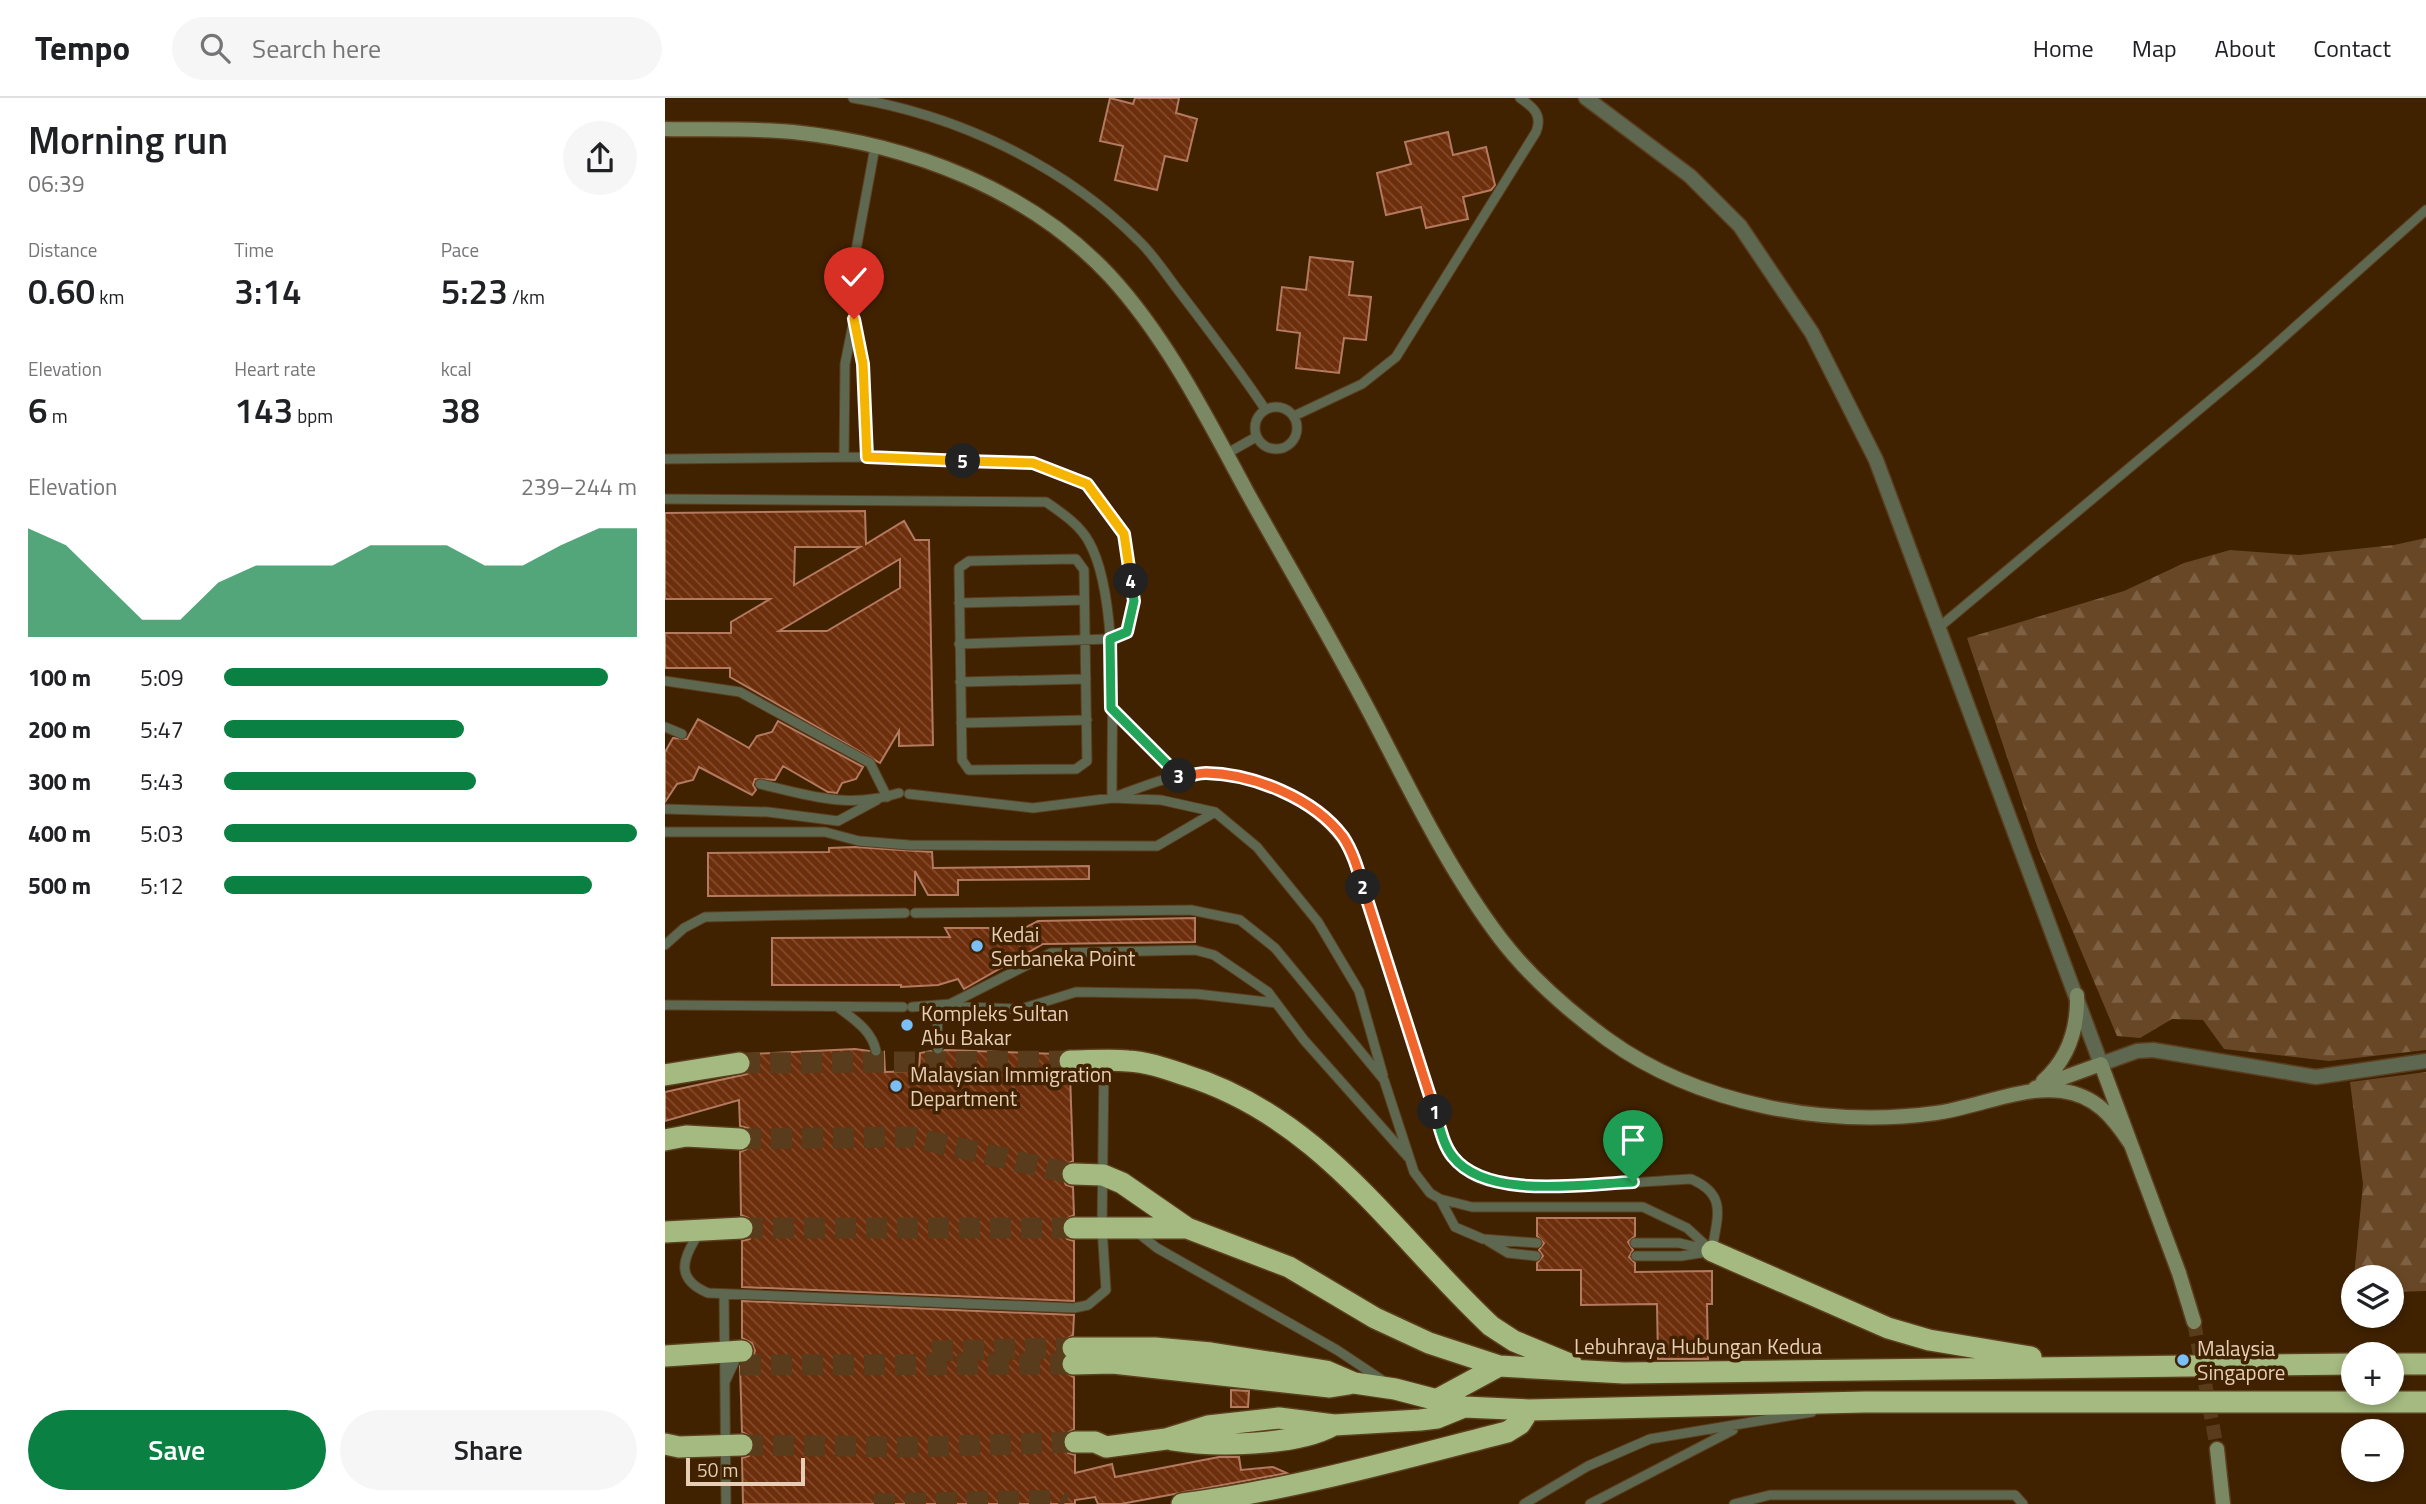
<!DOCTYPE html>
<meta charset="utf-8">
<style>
body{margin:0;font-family:"Titillium Web",sans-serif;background:#f6f6f6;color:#202124;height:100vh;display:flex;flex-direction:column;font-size:26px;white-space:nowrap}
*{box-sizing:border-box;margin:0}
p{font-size:23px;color:#757577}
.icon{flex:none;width:38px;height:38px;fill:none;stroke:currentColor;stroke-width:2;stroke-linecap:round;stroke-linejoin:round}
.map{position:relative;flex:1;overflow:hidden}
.sheet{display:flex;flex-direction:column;background:#fff;width:665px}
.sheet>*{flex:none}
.tools{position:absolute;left:1676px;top:1167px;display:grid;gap:14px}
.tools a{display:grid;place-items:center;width:63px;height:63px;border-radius:50%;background:#fff;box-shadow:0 4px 10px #0003;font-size:35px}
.scale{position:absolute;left:21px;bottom:18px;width:119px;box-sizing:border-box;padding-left:7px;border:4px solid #e6ceb7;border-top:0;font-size:19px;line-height:24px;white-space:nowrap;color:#e6ceb7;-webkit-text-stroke:5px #402200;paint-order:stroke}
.pin{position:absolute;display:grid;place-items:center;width:60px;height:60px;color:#fff;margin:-72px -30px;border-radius:50% 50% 50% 0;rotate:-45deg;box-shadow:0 0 7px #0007}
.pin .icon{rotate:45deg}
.km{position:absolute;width:35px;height:35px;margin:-18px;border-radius:50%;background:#222;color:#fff;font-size:19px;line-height:35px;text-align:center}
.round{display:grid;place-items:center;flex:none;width:74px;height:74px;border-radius:37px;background:#f6f6f6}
.headline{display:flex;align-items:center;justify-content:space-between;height:119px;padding:0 28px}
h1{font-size:38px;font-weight:600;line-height:52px}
.stats{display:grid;grid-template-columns:repeat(3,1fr);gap:10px;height:119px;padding:7px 28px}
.stats div{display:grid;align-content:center}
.stats b{font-size:35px;font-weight:600}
.stats small{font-size:19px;font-weight:400}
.stats p{font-size:19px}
.chart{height:196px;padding:14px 28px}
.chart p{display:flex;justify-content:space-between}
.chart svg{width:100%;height:126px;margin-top:7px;fill:#0b8043;opacity:.7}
.primary-button{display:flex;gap:14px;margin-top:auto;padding:14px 28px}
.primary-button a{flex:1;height:80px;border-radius:42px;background:#0b8043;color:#fff;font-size:28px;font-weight:600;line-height:80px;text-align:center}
.primary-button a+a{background:#f6f6f6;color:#202124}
ul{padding:0 28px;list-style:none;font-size:23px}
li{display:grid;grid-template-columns:112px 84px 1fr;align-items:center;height:52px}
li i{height:18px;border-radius:9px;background:#0b8043}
header{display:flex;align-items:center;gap:42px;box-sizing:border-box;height:98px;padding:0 35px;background:#fff;border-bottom:2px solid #e0e0e0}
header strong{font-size:33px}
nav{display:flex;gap:38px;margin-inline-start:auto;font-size:24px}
.search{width:490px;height:63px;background:#f6f6f6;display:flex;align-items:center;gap:18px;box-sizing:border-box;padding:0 24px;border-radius:38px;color:#757577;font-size:26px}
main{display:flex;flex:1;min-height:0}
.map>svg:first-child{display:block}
.forest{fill:url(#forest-firs)}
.building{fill:url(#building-back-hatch);stroke:#b47a60;stroke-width:2;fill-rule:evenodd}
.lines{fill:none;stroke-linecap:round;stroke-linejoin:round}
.secondary-tunnel{stroke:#593c1b;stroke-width:14;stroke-dasharray:14 7;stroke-linecap:butt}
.highway-tunnel{stroke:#593c1b;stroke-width:21;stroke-dasharray:21 10;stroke-linecap:butt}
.lane-casing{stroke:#5b3e1d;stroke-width:11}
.street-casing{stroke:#5b3e1d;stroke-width:17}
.secondary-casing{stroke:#5b3e1d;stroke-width:17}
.highway-casing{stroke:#5b3e1d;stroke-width:24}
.lane{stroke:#5e6750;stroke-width:9}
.street{stroke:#5e6750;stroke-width:14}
.secondary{stroke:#7a8964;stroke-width:14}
.highway{stroke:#a4ba80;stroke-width:21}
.split-1-casing{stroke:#fff;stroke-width:14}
.split-2-casing{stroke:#fff;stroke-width:14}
.split-3-casing{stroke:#fff;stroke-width:14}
.split-4-casing{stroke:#fff;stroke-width:14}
.split-5-casing{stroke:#fff;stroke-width:14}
.split-6-casing{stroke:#fff;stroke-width:14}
.split-1{stroke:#22a559;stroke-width:9}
.split-2{stroke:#f0652b;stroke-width:9}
.split-3{stroke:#f0652b;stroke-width:9}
.split-4{stroke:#22a559;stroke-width:9}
.split-5{stroke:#f5b400;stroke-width:9}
.split-6{stroke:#f5b400;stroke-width:9}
.poi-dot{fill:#7abff8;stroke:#402200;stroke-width:2.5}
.labels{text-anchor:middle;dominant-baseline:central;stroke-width:7;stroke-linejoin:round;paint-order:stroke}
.poi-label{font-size:21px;fill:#e6ceb7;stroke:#402200;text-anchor:start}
.street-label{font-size:21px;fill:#e6ceb7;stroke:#402200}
</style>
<header>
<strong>Tempo</strong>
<div class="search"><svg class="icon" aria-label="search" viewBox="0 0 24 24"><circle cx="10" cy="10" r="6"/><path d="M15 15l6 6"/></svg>Search here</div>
<nav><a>Home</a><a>Map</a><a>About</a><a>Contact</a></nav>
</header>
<main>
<section class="sheet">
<div class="headline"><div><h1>Morning run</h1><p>06:39</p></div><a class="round"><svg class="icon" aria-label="share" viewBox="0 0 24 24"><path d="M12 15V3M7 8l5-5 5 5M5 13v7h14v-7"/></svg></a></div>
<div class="stats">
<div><p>Distance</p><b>0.60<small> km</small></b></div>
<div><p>Time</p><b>3:14</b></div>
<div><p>Pace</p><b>5:23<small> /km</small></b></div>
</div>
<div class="stats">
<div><p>Elevation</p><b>6<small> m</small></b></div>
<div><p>Heart rate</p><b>143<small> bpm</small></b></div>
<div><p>kcal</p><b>38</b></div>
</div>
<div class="chart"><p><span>Elevation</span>239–244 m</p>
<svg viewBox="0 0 160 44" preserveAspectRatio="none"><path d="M0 44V6L10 12L20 25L30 38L40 38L50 25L60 19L70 19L80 19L90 12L100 12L110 12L120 19L130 19L140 12L150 6L160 6V44z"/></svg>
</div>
<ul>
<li><b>100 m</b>5:09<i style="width:93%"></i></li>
<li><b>200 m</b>5:47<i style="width:58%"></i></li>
<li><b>300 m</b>5:43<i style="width:61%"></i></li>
<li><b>400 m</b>5:03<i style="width:100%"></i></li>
<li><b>500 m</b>5:12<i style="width:89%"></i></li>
</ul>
<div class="primary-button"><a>Save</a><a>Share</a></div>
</section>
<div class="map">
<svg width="1761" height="1406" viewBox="0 0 1761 1406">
<defs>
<pattern id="forest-firs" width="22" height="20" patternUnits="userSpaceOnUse" patternTransform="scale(1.75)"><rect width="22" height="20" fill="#684726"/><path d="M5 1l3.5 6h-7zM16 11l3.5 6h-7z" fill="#7e6043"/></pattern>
<pattern id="building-back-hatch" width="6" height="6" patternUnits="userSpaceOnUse" patternTransform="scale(1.75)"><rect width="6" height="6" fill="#6d2e0c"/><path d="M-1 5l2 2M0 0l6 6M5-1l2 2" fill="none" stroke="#824b2d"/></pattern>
</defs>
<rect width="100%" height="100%" fill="#402200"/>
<path class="forest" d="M1761,440V952L1664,963L1559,951L1538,922L1507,921L1475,940L1452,938L1373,751L1302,540L1459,493L1519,465L1565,452L1634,457L1729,447Z
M1761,974V1193L1727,1194V1180L1689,1179L1698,1086L1685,984Z"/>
<path class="building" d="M445,0L468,6L470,0H514L511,15L532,21L522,63L500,58L492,92L450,82L458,48L435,43Z
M783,34L788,57L821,49L830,87L826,92L798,99L803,121L761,130L756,109L721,117L712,75L746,66L740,44Z
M645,159L688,164L684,197L706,199L701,242L679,240L674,275L631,270L635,235L612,232L617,189L641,192Z
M200,413L201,446L239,423L250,442H264L268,647L234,648V633L215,665L65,579V570H0V535H66V524L105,501H0V415ZM130,449H195L129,487ZM235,461V490L162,533H114Z
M33,621L84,650L92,638L107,634L113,623L198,669L191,681L177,685L172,695L163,694L118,668L110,682L90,681L88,687L91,692L87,697L34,669L28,682L12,686L0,704V654L8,640L22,641Z
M190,749L267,754L268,770L424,768V781L293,782V797H263L250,773V797L43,798V755L164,754V750Z
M530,820V844L378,846L299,891L293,881L273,887L236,889V887H107V840L285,839L280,830H324L332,844L373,823Z
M190,951L204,953L210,960L219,954L220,974L254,973L255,955L266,953L272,958L280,952L394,956L393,969L405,976L408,1063L397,1069L395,1076L401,1087L408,1089L409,1117L398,1123L396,1131L402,1141L409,1143V1203L77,1189V1143L85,1141L90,1130L88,1122L76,1117L75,1054L86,1049L88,1041L83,1030L75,1028L74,1002L0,1023V994L82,976L86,969L84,956Z
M872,1120H970V1138L963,1144L968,1152L964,1159L970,1165V1174L1047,1173V1206H1042L1043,1261H993L992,1206L916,1207V1172H872V1165L878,1158L874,1152L879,1145L872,1138Z
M77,1203L409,1217L408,1237L396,1244L398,1258L395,1266L397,1273L409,1279V1331L399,1337L397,1345L403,1355L410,1357V1375L447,1366L450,1379L554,1359H574L576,1372L608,1369L622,1375L456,1406H433L430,1399L410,1402V1406H78L77,1360L84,1358L90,1347L88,1340L77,1334L75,1268L85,1263L90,1253L87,1245L77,1240Z
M566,1292L584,1293L583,1309H566Z"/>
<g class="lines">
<path class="secondary-tunnel" d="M1529,1224L1552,1351"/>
<path class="highway-tunnel" d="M74,965L405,963
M75,1041L247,1039L408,1076
M77,1130H409
M267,1253L408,1250
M75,1267L408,1266
M77,1347L251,1349L410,1344
M209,1406L393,1402L399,1406"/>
<g class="lane-casing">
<path id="lane" d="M188,0C292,17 398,67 473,142C488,156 500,175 513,192C543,231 573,270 600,311
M190,226L198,266L202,359
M590 330a21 21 0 1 1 42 0a21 21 0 1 1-42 0Z
M629,318L697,286L731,259L871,34C878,17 868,9 855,0
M561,356L591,339
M179,359L180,266L189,221L191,152L210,49
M0,361L202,359L368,365L422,386L459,436L469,503L462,534L445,541L294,546
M0,401L381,404C397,415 415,427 424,444C455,499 446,634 447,700C477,689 508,675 540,675C601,675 662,709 690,762L778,1039C785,1054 795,1071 811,1079C847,1097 981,1083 1026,1081C1063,1097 1052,1118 1047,1153
M411,461L419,472L422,663L411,671L304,672L297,662L294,470L304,463Z
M294,505L419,502
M1272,531L1592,263L1761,112
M0,583L75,594L205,665L222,699
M295,584L421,581
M446,610L516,679
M296,625L422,622
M0,629L17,636
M95,686C145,698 183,711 234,695
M244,696L368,710L447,700L496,702L550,714L592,749L653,824L694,893L718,977
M0,711L103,714L173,723L212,702
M0,734H160L194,743L244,747L492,748L550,714
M250,815L526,812L575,822L610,850L719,982L749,1074L765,1095L775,1101L790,1129L818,1141L872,1145
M0,847L19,830L40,819L240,815
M0,907L238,909
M247,909L285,906L386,855L530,852L549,857L603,894L639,942L743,1059
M174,910C190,922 207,933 211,953
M273,951L272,908L356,911L411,894L532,896L611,905
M775,1101L807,1109H978L1022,1130L1047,1153
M472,1134L492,1150L672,1252L717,1282
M34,1135C17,1161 10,1181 43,1195L409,1210L423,1207L441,1192L437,1129L439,963
M823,1143L843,1155L871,1158
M970,1145H1014L1044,1152
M971,1158H1016L1042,1154
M59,1197L61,1406
M60,1284L73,1256
M859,1406L923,1368L985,1341L1147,1314
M925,1406L1068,1332
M1069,1406L1105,1397H1350L1358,1406"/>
</g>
<g class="street-casing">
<path id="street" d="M921,0L1025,78L1075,128L1147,235L1211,362L1436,966L1472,953L1488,952L1651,979L1761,963"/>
</g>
<g class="secondary-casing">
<path id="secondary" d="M0,31C42,32 86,30 128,34C244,46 364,91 445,178C502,240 542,320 582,394C627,475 674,554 716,636C751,704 788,778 835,840C864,878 904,913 942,941C1033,1007 1162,1030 1271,1015C1313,1009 1355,988 1397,993C1430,997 1448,1019 1465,1045
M1378,983C1404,960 1413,931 1412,897
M1370,990L1436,966L1514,1175L1529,1224
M1552,1351L1558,1406"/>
</g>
<g class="highway-casing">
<path id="highway" d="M405,963C424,963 444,961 463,963C483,964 502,971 520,977C656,1019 727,1135 826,1228L849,1243L907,1267
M0,977L74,965
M0,1042L21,1038L75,1041
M408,1076L438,1077L457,1085L522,1130
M409,1130H522L624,1169L710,1220L764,1245L834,1268L959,1275L1689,1266
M0,1134L77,1130
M1047,1153L1223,1230L1264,1242L1366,1259
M408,1250H490L546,1255L661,1273L689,1285L730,1291L799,1309L864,1312L1200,1304H1761
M0,1258L77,1253
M408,1266L448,1265L665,1289L684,1286
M1727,1266H1761
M773,1301L834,1268
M507,1342C548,1349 630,1348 667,1328
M410,1344H430L441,1349L501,1341L543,1328L614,1320L669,1327L755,1322L772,1320L799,1309
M0,1346L14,1349L77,1347
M517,1406C627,1392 735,1361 842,1334L855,1326L864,1312"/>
</g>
<use href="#lane" class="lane"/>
<use href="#street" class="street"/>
<use href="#secondary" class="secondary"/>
<use href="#highway" class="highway"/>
</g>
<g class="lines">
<g class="split-1-casing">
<path id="split-1" d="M770,1014C775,1029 778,1047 788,1059C822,1102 918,1086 968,1084"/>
</g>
<g class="split-2-casing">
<path id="split-2" d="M698,789L770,1014"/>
</g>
<g class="split-3-casing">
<path id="split-3" d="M514,678C523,679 532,675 541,675C588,676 649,700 678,739C688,754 693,772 698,789"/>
</g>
<g class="split-4-casing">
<path id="split-4" d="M466,483L469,503L462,534L445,541L446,610L514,678"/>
</g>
<g class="split-5-casing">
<path id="split-5" d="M298,363L368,365L422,386L459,436L466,483"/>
</g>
<g class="split-6-casing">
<path id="split-6" d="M189,221L198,266L202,359L298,363"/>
</g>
<use href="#split-1" class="split-1"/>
<use href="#split-2" class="split-2"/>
<use href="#split-3" class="split-3"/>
<use href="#split-4" class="split-4"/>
<use href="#split-5" class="split-5"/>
<use href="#split-6" class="split-6"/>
</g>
<g class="poi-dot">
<circle cx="312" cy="848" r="7"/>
<circle cx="242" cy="927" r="7"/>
<circle cx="231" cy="988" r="7"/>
<circle cx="1518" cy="1262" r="7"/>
</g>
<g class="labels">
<g class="poi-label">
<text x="326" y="836">Kedai<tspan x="326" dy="24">Serbaneka Point</tspan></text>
<text x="256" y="915">Kompleks Sultan<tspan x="256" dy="24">Abu Bakar</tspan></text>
<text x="245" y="976">Malaysian Immigration<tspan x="245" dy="24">Department</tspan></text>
<text x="1532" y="1250">Malaysia<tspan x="1532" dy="24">Singapore</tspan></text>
</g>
<g class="street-label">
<text x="1033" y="1248">Lebuhraya Hubungan Kedua</text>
</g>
</g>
</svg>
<div class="tools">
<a><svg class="icon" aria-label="layers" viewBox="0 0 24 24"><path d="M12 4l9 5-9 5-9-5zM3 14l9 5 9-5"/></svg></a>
<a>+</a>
<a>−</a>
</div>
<div class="scale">50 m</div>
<div class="pin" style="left:968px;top:1084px;background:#1e9e55"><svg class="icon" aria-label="arrive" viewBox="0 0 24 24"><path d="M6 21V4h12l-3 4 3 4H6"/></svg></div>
<div class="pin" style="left:189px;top:221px;background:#d93025"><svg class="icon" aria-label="check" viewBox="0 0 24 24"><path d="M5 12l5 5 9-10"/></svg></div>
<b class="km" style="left:770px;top:1014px">1</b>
<b class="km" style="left:698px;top:789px">2</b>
<b class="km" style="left:514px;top:678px">3</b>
<b class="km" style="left:466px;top:483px">4</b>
<b class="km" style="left:298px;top:363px">5</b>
</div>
</main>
